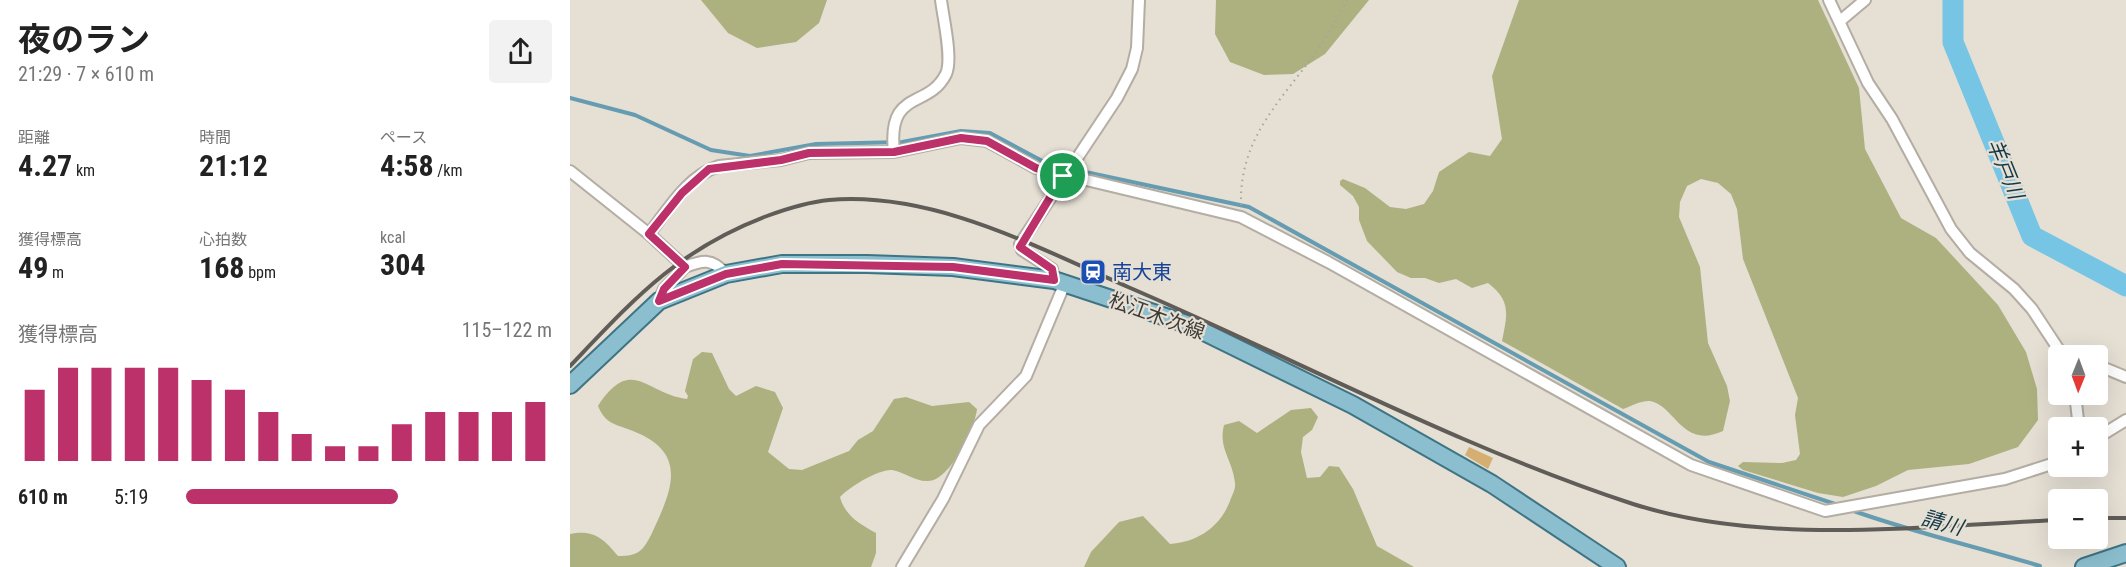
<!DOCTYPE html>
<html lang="ja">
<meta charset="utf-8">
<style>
body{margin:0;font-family:"Roboto Condensed","Noto Sans JP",sans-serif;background:#f2f2f2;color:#222;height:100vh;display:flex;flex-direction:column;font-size:22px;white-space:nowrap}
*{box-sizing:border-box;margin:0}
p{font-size:20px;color:#767676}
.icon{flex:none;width:33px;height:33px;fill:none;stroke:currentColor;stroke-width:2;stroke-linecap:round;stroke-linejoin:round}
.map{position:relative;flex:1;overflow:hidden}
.side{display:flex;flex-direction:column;background:#fff;width:570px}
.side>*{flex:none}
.needle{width:39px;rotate:181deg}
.controls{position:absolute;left:1478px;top:345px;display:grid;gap:12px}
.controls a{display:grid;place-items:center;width:60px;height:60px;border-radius:6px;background:#fff;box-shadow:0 6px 24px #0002;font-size:30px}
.pin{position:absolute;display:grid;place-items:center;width:51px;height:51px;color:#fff;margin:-26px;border:3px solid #fff;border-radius:50%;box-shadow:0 2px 6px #0007}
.round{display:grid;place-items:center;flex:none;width:63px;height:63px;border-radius:6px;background:#f2f2f2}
.head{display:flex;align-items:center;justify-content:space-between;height:102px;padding:0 18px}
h1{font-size:33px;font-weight:700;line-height:45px}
.metrics{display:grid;grid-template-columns:repeat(3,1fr);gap:9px;height:102px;padding:6px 18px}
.metrics div{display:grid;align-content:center}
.metrics b{font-size:30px;font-weight:700}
.metrics small{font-size:16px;font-weight:400}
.metrics p{font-size:16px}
.chart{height:168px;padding:12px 18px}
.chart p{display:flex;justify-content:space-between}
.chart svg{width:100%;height:108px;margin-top:6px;stroke:#bc3169;stroke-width:6}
ul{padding:0 18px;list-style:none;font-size:20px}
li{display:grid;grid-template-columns:96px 72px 1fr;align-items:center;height:45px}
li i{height:15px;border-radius:8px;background:#bc3169}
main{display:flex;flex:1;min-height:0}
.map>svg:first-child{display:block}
.green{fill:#adb17f}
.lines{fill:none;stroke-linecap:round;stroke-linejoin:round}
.stream{stroke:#659cb1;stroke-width:4}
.river{stroke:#76c5e5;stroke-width:21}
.building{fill:#d5ae72}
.street-casing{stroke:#b3ada3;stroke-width:14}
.primary-casing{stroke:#3e7484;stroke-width:20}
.path{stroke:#a9a49b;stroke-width:2;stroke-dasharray:1.5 4.5;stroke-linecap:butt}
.street{stroke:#fff;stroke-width:10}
.primary{stroke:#8bbece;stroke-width:16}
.rail{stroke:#605c57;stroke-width:4}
.route-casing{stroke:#fff;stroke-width:12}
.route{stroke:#bc3169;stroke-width:8}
.labels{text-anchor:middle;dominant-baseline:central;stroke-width:4.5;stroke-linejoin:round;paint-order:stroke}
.transit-label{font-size:20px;fill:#164399;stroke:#e5dfd4;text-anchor:start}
.street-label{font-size:20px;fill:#3e3b37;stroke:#e5dfd4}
.water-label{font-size:21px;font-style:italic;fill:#153a47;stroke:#e5dfd4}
</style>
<main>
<section class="side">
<div class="head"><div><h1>夜のラン</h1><p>21:29 · 7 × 610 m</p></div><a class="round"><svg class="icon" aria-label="share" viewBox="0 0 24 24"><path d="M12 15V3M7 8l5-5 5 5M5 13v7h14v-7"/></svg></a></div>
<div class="metrics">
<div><p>距離</p><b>4.27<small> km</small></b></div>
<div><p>時間</p><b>21:12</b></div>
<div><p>ペース</p><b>4:58<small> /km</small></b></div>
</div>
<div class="metrics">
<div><p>獲得標高</p><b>49<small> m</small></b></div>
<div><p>心拍数</p><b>168<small> bpm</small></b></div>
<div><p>kcal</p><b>304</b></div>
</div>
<div class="chart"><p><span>獲得標高</span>115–122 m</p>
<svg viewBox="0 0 160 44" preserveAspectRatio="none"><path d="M5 44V15M15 44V6M25 44V6M35 44V6M45 44V6M55 44V11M65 44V15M75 44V24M85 44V33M95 44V38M105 44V38M115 44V29M125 44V24M135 44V24M145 44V24M155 44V20"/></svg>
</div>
<ul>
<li><b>610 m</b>5:19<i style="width:58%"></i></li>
</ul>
</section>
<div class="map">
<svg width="1556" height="567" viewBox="0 0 1556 567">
<rect width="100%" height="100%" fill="#e5dfd4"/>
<path class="green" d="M131,0H257L249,23L226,42L187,48L158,33Z
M646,0H799L755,54L723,74L694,75L660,62L645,34Z
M949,0H1248L1289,88L1295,149L1331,218L1366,238L1428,305L1456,352L1467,389L1468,420L1448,447L1399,464L1338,470L1306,486L1273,497L1248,493L1173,470L1168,466L1173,462L1212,463L1226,460L1230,454L1225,415L1228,398L1173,259L1167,209L1161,194L1148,183L1131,179L1117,186L1110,202L1109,217L1130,267L1138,343L1157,386L1160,401L1153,431C1112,450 1105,405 1080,401C1072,400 1061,406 1053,409L932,341C937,316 942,301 918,283L902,288L886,279L869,283L855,278H841L827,272L797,241L789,220V207L783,196L770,185V181L773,179L795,188L820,207L836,209L854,204L863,191L869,172L899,152L920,156L932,139L922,76Z
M132,352L142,353L159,389L166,396L186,386L205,392L213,408L198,452L219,469L232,470L279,451L288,440L303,431L324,399L336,397L362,406L399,402L407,409C405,428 380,481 358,481C346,482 334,472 322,470C309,469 279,487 270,497C275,516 290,524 306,533V553L301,567H0V534C24,529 34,539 48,556C69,556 73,551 82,533C102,490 119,453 63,431C46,424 36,425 28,406C62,354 77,395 117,399L118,396L115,391L123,359Z
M741,408L748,417L742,430L733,437L731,452L737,478L750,477L759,466L769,467L783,489L807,546L844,567H514L521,552L549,522L573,516L600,544C628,542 650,527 660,501C662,495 666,489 665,483C663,460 648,449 654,425L669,421L687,433L721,410Z"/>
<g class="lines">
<path class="stream" d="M0,98L65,115L141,150L180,156L246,144L332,142L391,131L420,133L478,164L679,207L1139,462L1268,505
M1281,510C1342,532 1407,547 1470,566"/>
<path class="river" d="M1383,0V42L1462,236L1556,286"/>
</g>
<path class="building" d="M899,447L923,458L918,469L895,455Z"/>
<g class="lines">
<g class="street-casing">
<path id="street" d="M1259,0L1298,83L1322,119L1381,229L1400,253L1444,289L1462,309L1493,356
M1270,21L1295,0
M324,152C317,88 358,110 376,74C383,59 373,17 371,0
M0,171L79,234L115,267L94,289L89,301
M79,234C98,210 117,176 149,166L211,160L239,153L324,152L391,138L417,141L466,168L671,217L758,262L1121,465L1255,511L1435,479L1488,462
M115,267C133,260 142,258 156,274
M484,280L482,269L452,250L450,244L547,98L562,69L567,48L569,0
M1527,365L1556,377
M1505,394L1509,428
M1527,438L1556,420
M332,567L373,499L409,425L456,376L495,283"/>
</g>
<g class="primary-casing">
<path id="primary" d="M0,385L89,301L156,274L212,264H297L383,267L484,280L620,325L783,405L922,484L1047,567
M1514,567L1556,553"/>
</g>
<path class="path" d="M671,205C669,137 712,100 749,48C760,33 768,16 777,0"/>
<use href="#street" class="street"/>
<use href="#primary" class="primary"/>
<path class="rail" d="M0,366C64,299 107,250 197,216C216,209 238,202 259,200C363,191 466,247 558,287C726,359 889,447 1063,504C1194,546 1352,526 1488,520
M1527,518H1556"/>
</g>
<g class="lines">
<g class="route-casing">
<path id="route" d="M391,138L417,141L466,168L493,176L450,247L482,269L484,280L383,267L212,264L156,274L89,301L94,289L115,267L79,234L112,193L139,169L211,160L239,153L324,152Z"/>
</g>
<use href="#route" class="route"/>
</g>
<defs>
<g id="station-square" transform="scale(1.35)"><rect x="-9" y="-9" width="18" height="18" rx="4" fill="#1a4fb4" stroke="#e5dfd4"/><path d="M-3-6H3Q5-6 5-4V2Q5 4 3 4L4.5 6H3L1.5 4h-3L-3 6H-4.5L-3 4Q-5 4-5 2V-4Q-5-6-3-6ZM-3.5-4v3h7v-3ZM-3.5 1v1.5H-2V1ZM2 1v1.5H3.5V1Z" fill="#fff"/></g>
</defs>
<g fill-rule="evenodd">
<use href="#station-square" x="523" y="272"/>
</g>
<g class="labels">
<g class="transit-label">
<text x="542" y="272">南大東</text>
</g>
<g class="street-label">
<text transform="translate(587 316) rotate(20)">松江木次線</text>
</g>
<g class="water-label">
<text transform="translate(1435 169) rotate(68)">羊戸川</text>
<text transform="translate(1372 523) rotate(15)">請川</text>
</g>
</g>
</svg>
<div class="controls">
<a><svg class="needle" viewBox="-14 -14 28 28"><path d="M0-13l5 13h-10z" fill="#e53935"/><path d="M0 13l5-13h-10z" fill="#767676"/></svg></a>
<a>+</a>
<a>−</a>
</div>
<div class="pin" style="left:493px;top:176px;background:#1e9e55"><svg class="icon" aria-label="arrive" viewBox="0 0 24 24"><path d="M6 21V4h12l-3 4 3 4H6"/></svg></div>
</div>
</main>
